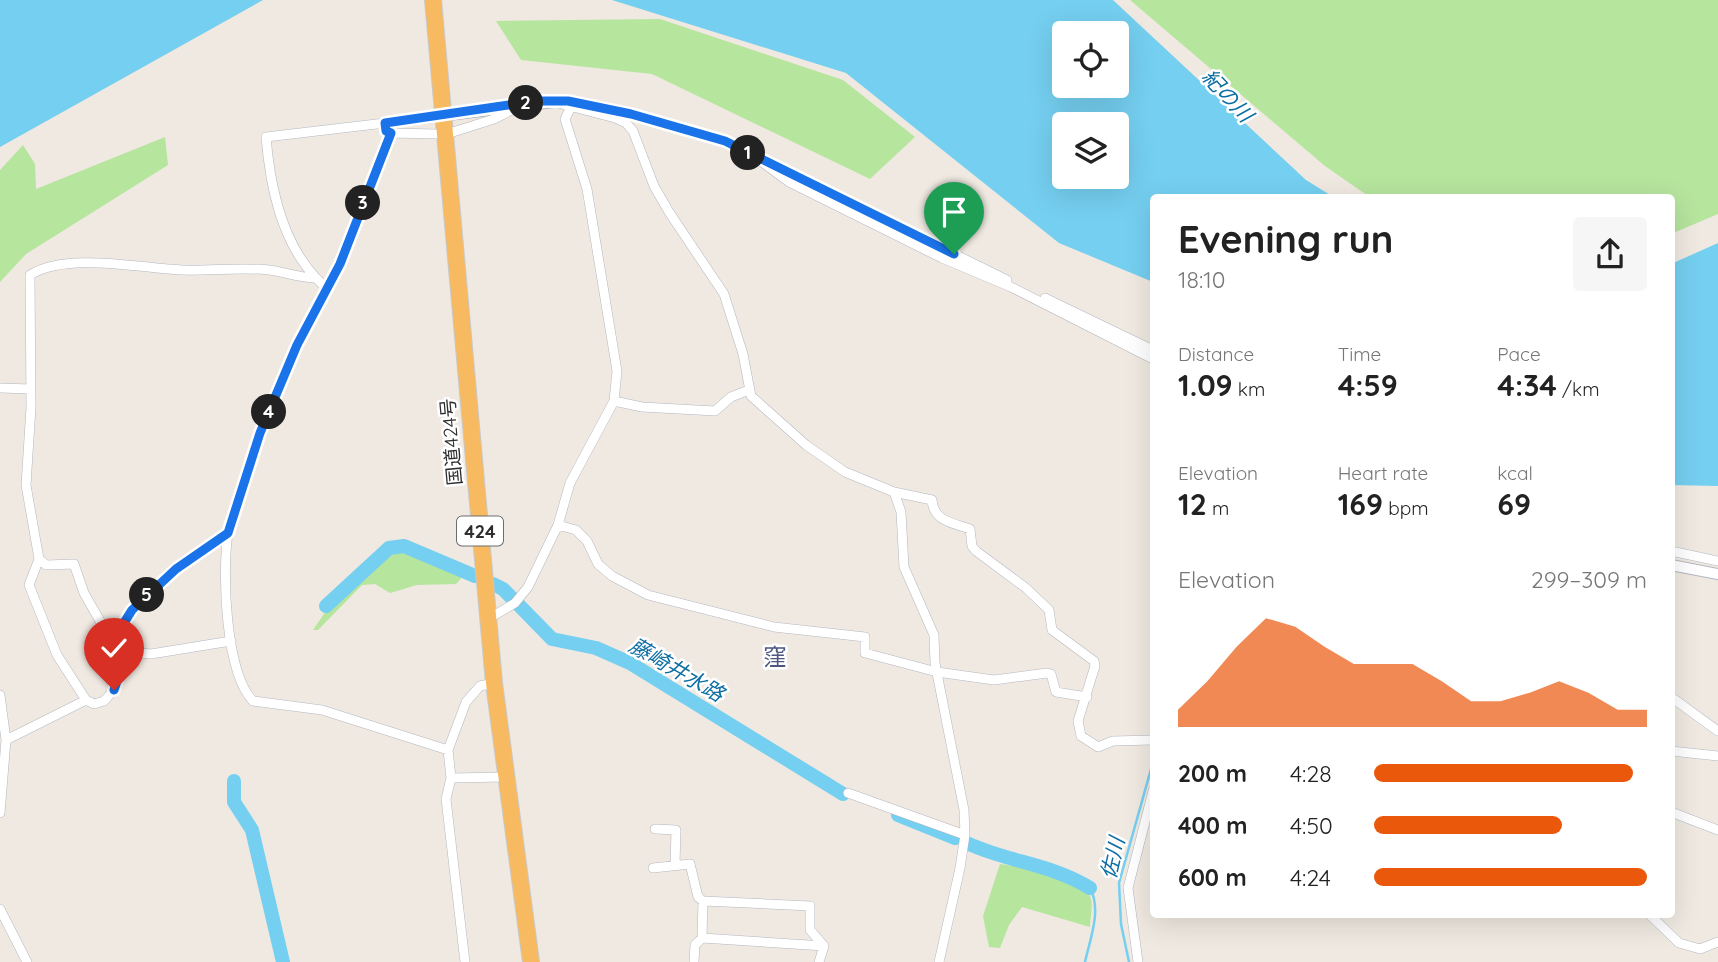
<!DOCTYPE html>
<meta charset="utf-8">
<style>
body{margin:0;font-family:Quicksand,"Noto Sans JP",sans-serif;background:#f6f6f6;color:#222;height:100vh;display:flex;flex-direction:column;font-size:26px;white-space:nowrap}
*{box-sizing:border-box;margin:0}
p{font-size:23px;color:#767676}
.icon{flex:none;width:38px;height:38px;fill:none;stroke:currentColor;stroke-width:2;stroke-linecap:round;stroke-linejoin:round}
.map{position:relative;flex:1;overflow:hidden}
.drawer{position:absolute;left:1150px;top:194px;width:525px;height:724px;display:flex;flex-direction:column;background:#fff;border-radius:7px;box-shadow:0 7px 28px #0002}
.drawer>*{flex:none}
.fabs{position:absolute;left:1052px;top:21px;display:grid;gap:14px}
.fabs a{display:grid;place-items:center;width:77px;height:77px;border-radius:7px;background:#fff;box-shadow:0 7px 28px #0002;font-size:35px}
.pin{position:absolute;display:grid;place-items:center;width:60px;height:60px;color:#fff;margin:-72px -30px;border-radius:50% 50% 50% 0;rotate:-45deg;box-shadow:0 0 7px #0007}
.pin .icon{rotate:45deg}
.km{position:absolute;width:35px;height:35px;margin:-18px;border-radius:50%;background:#222;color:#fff;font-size:19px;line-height:35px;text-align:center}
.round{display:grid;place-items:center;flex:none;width:74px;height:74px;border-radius:7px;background:#f6f6f6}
.summary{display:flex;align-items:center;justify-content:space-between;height:119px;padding:0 28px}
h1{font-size:38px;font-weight:700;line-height:52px}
.figures{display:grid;grid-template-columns:repeat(3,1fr);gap:10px;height:119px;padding:7px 28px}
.figures div{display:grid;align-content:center}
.figures b{font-size:30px;font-weight:700}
.figures small{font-size:19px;font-weight:400}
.figures p{font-size:19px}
.chart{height:196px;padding:14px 28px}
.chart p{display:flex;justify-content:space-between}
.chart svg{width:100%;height:126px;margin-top:7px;fill:#ea580c;opacity:.7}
ul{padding:0 28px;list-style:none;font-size:23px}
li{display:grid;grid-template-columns:112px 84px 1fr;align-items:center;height:52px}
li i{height:18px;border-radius:9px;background:#ea580c}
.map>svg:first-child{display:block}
.green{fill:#b6e59e}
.water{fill:#75cff0;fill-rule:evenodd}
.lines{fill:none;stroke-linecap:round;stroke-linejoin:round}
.stream{stroke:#75cff0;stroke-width:2.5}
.river{stroke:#75cff0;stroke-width:14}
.minor-casing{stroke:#b4b7c1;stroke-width:10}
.tertiary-casing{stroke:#b4b7c1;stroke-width:12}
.trunk-casing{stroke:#c9c9c9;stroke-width:18}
.minor{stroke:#fff;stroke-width:9}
.tertiary{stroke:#fff;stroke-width:10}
.trunk{stroke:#f8ba60;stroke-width:16}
.route-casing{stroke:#fff;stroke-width:14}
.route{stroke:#1a73e8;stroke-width:9}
.labels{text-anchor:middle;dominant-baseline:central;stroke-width:5;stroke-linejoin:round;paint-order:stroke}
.shield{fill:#fff;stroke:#6d6d6d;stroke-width:2}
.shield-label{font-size:18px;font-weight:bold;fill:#2e2e2e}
.street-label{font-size:19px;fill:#2e2e2e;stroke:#fff}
.water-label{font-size:21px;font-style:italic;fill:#0d6fa3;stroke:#fff}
.quarter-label{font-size:23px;fill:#4d5680;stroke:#fff}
</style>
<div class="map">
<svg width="1718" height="962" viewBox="0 0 1718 962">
<rect width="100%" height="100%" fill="#efe9e1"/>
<path class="green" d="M1130,0H1718V214L1671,234V198H1371L1325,166Z
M660,19L843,80L915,137L870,179L652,74L521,60L496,21Z
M165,137L168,165L26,254L0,282V170L23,145L35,164L36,189Z
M402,550L464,575L456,584L417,585L390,593L375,584L362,585L318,630H313L328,608L389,554Z
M1000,864C1020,867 1087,876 1091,899C1093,907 1090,919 1090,927L1022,907L1009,925L1000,948L989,947L983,916Z"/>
<path class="water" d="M0,0H263L0,147Z
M612,0H1113L1306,180L1335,198H1153V282L1059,243L846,73ZM1116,33V86H1064V33ZM1116,124V177H1064V124Z
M1718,243V486L1671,485V264Z"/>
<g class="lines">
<path class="stream" d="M1085,962C1090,939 1102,910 1090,888
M1129,962L1121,924L1119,883L1153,762"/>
<path class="river" d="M493,584L503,589L552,639L596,648L630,663L843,794
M326,606L389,548L404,546L475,576
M234,781V802L252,830L283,962
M898,815L955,838
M967,843C1007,862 1052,864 1090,888"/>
<g class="minor-casing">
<path id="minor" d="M554,102L615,118L626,123L633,131L654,186L669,212L724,294L743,354L751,396L806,445L845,472L894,492L932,500C933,521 953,523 970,529L972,546L976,551L1026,588L1049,610L1052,630L1094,661L1095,666L1078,721L1081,736L1098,747L1113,741L1153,740
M576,103L631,114L725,141L754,156L789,182L942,258L1011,287L1153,359
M453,132L494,119L516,108
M391,133L437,134
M765,161L1007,280
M316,278C281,241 270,186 266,137L385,123L386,130L391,133
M1045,298L1153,350
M0,388L31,389
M614,401L642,407L715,411L731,397L749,390
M894,492L901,512L904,567L934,635L935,663L964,810L965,835L960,868L939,962
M558,525L576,530L587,541L598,564L612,576L648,595L774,627L865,637V653L937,672L994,680L1047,673L1051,674L1056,692L1087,697
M228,533C222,572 225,672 253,701L322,710L448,750
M1671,551L1718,561
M39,559L46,565L74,564L84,593L112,642
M488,619L515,603L528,587L558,525L570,483L614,401L617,371L587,189L565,119L571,107
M112,650L151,654L231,641
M0,695L6,740
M1671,697L1718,731
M86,700L57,655L29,585L39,559L26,485L31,407L30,275C66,252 140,268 182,270C211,271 240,267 269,270C285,272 299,278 316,278L327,289
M1671,751L1718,756
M451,778L505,777
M848,793L965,835
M1671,812L1718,830
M0,813L6,740L86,700L94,704L104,701L114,690L117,681L112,642L132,610L176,569L228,533L260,433L297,345L340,264L391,133
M655,829L676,830L675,864
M653,868L690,864L698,897L703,901L702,938
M703,901L810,906V930L824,946
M0,909L27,962
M1650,915L1679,943L1700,949L1718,942
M465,962L446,799L451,778L448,750L466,702L480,686L494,683
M694,962L695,945L702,938L824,946L819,962
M1138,962L1128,888L1153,791"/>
</g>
<g class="tertiary-casing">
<path id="tertiary" d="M385,123L554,102
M1671,565L1718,574"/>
</g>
<g class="trunk-casing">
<path id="trunk" d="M433,0L494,683L531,962"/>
</g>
<use href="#minor" class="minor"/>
<use href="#tertiary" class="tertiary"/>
<use href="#trunk" class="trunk"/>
</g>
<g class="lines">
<g class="route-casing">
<path id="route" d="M114,690L117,681L112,642L132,610L176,569L228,533L260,433L297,345L340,264L391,133L386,131L385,123L536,101H568L631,114L725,141L954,254"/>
</g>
<use href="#route" class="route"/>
</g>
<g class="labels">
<rect class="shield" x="457" y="516.5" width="46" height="29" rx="5"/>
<g class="shield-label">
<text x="480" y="531">424</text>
</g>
<g class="street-label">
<text transform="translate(451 442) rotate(-95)">国道424号</text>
</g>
<g class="water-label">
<text transform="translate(1228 95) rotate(47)">紀の川</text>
<text transform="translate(677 669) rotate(30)">藤崎井水路</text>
<text transform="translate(1112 858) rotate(-77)">佐川</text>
</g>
<g class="quarter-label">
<text x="775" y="656">窪</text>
</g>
</g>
</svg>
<div class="fabs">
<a><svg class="icon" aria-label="locate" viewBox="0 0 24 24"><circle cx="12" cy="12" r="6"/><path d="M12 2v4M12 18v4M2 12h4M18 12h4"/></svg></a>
<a><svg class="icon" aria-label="layers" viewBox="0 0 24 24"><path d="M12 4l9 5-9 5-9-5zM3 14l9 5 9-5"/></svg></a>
</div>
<div class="pin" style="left:954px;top:254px;background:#1e9e55"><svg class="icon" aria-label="arrive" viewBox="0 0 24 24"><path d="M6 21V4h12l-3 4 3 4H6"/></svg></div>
<div class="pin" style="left:114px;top:690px;background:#d93025"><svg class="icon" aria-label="check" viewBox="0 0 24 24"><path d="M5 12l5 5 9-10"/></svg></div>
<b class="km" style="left:748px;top:153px">1</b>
<b class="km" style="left:526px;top:103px">2</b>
<b class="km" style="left:363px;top:203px">3</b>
<b class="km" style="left:269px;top:412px">4</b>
<b class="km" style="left:147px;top:595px">5</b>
<section class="drawer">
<div class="summary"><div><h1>Evening run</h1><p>18:10</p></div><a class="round"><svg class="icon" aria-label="share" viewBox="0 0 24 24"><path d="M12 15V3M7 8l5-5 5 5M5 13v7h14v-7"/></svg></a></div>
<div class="figures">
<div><p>Distance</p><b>1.09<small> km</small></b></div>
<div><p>Time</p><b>4:59</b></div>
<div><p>Pace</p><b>4:34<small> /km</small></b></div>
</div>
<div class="figures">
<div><p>Elevation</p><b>12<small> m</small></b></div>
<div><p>Heart rate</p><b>169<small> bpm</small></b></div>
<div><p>kcal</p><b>69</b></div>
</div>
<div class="chart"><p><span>Elevation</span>299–309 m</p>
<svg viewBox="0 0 160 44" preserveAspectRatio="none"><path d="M0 44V38L10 28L20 16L30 6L40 9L50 16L60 22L70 22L80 22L90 28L100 35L110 35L120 32L130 28L140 32L150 38L160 38V44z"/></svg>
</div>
<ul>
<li><b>200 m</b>4:28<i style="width:95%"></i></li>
<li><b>400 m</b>4:50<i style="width:69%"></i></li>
<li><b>600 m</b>4:24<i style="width:100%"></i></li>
</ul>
</section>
</div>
